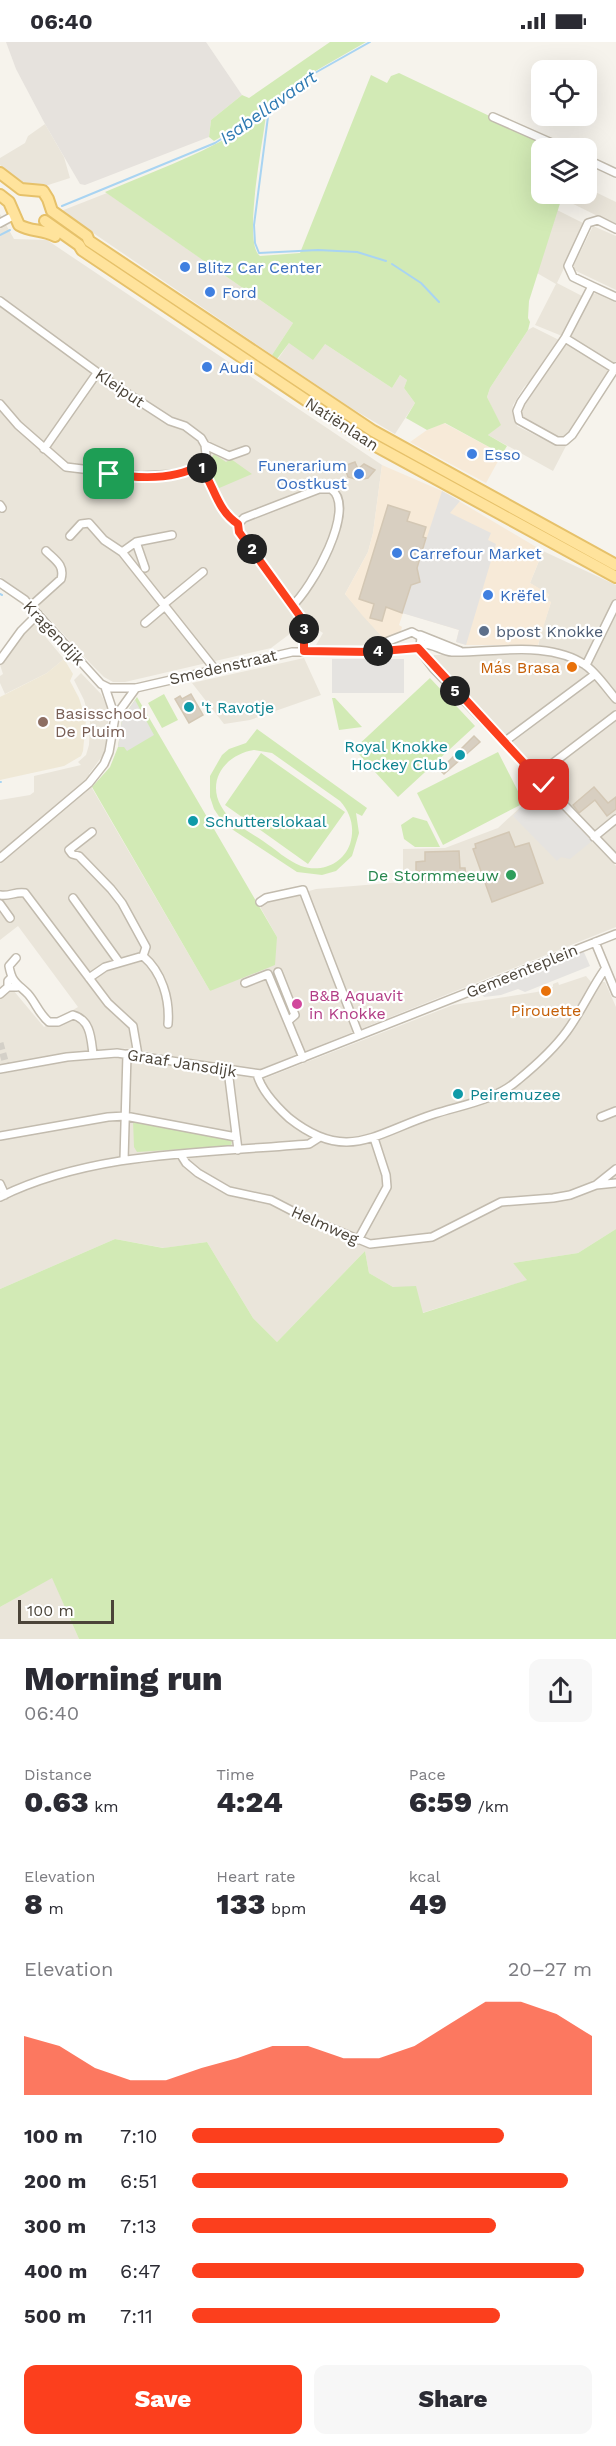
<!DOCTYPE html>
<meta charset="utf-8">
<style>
body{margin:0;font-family:"Work Sans",sans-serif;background:#f7f7f7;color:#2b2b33;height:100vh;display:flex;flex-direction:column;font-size:22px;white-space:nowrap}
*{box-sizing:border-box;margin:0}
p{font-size:20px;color:#7c7c81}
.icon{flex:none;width:33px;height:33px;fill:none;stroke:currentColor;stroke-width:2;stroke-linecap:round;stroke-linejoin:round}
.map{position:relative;height:1597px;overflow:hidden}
.drawer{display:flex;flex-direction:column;background:#fff;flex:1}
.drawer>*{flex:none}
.tools{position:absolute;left:531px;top:18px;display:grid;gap:12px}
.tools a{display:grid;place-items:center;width:66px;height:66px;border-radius:12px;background:#fff;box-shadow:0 6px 24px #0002;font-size:30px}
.scale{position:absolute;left:18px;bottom:15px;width:96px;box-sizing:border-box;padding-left:6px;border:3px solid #4b4439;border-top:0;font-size:16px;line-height:21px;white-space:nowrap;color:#4b4439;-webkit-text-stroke:4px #fff;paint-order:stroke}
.pin{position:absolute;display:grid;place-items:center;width:51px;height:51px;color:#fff;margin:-26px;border-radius:12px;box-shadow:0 3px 9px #0006}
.km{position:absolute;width:30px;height:30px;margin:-15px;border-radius:50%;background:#222;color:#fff;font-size:16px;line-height:30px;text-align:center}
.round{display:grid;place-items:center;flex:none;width:63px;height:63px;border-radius:12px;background:#f7f7f7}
.summary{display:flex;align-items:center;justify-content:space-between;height:102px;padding:0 24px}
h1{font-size:33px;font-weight:800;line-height:45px}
.figures{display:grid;grid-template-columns:repeat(3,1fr);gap:9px;height:102px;padding:6px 24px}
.figures div{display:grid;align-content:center}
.figures b{font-size:30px;font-weight:800}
.figures small{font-size:16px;font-weight:400}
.figures p{font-size:16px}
.chart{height:168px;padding:12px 24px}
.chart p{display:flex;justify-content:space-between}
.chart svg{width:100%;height:108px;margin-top:6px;fill:#fc3f1d;opacity:.7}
.cta{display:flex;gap:12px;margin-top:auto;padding:12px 24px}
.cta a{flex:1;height:69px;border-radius:12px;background:#fc3f1d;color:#fff;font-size:24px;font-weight:800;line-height:69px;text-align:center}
.cta a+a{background:#f7f7f7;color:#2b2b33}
ul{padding:0 24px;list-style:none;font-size:20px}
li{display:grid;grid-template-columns:96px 72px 1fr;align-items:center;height:45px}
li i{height:15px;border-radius:8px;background:#fc3f1d}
.status{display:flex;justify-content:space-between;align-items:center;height:42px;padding:0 30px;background:#fff;direction:ltr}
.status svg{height:16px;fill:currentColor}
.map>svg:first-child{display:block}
.residential{fill:#eae5da}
.commercial{fill:#f7ead8}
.industrial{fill:#e6e2dd}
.education{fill:#efe8d6}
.green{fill:#d2eab5;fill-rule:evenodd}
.parking{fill:#e5e3e0}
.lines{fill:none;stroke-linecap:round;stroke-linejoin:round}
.stream{stroke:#a9d4f2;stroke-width:2}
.building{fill:#d8cfc1;stroke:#d3c7b4;stroke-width:1.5}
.minor-tunnel{stroke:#d4d0c8;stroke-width:7;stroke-dasharray:7 3.5;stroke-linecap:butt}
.minor-casing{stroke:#c2bbae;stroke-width:10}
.primary-casing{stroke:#e6c16a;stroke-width:14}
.minor{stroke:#fff;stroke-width:7}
.primary{stroke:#ffe39c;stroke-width:10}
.route-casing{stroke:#fff;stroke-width:12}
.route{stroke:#fc3f1d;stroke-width:8}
.shop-dot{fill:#3f7fe0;stroke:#fff;stroke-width:2}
.service-dot{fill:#5c6f8a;stroke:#fff;stroke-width:2}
.food-dot{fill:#e8710a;stroke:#fff;stroke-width:2}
.culture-dot{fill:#0f9aa8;stroke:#fff;stroke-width:2}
.education-dot{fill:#8d6e63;stroke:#fff;stroke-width:2}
.leisure-dot{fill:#2e9e5b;stroke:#fff;stroke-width:2}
.hotel-dot{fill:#d1479c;stroke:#fff;stroke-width:2}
.labels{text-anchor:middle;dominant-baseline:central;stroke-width:4.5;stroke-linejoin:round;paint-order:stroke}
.shop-label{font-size:16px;fill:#366cbe;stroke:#fff;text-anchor:start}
.street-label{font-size:16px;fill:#4b4439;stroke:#fff}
.service-label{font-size:16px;fill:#4e5e75;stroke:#fff;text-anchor:start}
.food-label{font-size:16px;fill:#c56008;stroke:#fff;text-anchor:end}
.culture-label{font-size:16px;fill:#0d838f;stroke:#fff;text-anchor:start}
.education-label{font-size:16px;fill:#785e54;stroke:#fff;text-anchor:start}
.leisure-label{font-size:16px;fill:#27864d;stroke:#fff;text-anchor:end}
.hotel-label{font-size:16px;fill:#b23c85;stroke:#fff;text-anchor:start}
.water-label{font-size:18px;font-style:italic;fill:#2e7ab2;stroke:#fff}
</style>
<div class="status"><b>06:40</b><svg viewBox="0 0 49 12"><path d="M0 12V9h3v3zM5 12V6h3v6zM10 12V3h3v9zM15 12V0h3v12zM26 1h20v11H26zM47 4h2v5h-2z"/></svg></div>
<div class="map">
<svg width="616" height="1597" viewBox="0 0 616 1597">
<rect width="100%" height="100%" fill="#f6f3ec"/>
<path class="residential" d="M45,82L64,115L70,136L42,145L21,143L0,123V116L25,101L28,94Z
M587,146L616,160V183L561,156L563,152H586Z
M107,151L293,281L272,313L61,169Z
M557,168L585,182L557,241L582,254L562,294L535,283L556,242L537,231Z
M0,172L14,197L47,198L382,423L373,491L368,510L345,552L384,597L368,603H316L323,591L309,582L299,585L271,606L125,640H113L104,635L91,622L32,558L0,535Z
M593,184L616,194V248L572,227Z
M600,250L616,258V319L614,322H610L569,297L593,252Z
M533,285L559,298L537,332L524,345L513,363L512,370L517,384L557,404H566L553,429L488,393L500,383L487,355L490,346L528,288Z
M289,301L325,302L392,346L400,333L407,338L404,346L415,361L395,392L351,366L278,317Z
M567,301L610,328L572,389L567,395L558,397L521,376L520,369Z
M543,509L616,543V811L433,616L434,613H537L540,594L551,560L546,558L549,553L530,541Z
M33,580L64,617L47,631L5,652L0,641V634L3,632L0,623Z
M304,616L321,653L250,678L224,682L192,641Z
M81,631L101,652L109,669L106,705L103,713L89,732V741L210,949L277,895L259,863L267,858L282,857L316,847L403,840V807L445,806L498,786L541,746L616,824V885L258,1028L131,1007L114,1006L58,1013L0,1024V956L13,948L44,985L78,965L18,884L0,898V758L30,753L34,750V734L81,723L78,720L86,713L89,703L90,680L84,658L74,638Z
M586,934L591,940H605L616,965V1187L578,1211L513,1221L528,1238L422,1271L393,1245L369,1231L365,1209L277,1300L253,1276L207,1200L164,1206L115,1197L0,1247V1032L64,1020L121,1016L249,1034L258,1039L453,963L537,950L553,945V942L558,940L559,943Z
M52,1535L79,1597H0V1565Z"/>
<path class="commercial" d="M444,381L502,412L486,441L410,400L427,388Z
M382,423L442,449L543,509L530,541L549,552L546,558L551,560L538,603H466L456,600L459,588L403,571L399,583L402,585L400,592L384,597L362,573L345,552L368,510L373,491Z"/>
<path class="industrial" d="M6,0H206L242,53L211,78L209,95L85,143L80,142L45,82L16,27Z"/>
<path class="education" d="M64,617L73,632L70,639L79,656L86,678L83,709L81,714L64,724L0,738V655L47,631Z"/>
<path class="green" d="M330,0H366L305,35L267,67L214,99L209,95L211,78L242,53L249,56Z
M399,31L557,106H542V152H563L529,259L528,276L530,280L528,288L490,346L487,355L501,383L488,393L507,404L502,412L445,381L427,388L406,376L415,361L404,346L407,338L400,333L392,346L325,302L313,318L289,301L277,317L272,313L293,281L105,150C160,127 217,107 266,72C264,96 242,201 260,214L300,211L371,33L387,41L391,34Z
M214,412L226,420L231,417L252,432L217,447L208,421Z
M430,636L475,684L398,755L354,707Z
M164,652L178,678L162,686L148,661Z
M137,655L277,895L275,923L210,949L92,745L110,725L118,705L122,677Z
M332,656H335L362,685L339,688Z
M257,687L367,766L362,774L356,771L359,791L352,814L336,829L322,833L297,830L224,782L214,767L210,755V734L222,713L229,707L246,701ZM254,708L272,711L340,759C351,771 355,786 350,802C343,822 321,831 301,824C288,819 275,807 263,799C248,789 229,780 221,764C206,737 227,712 254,708Z
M498,710L524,761L443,803L417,751Z
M261,711L345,770L308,822L225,763Z
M413,775L427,779L440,805H415L404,797L401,783Z
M133,1078L224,1095L232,1098L231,1104L137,1110L134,1105Z
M616,1187V1597H79L52,1536L0,1565V1247L115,1197L163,1206L207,1200L253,1276L277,1300L365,1209L369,1231L393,1245L416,1244L423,1271L527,1238L513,1221L578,1211Z"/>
<path class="parking" d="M442,449L460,459L450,471L491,491L488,498L496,502L466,603L456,600L459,588L402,571L412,541L420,540L417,526Z
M332,617H404V651H332Z
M135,658L154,693L127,709L124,705H118L122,677Z
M541,746L592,799L570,817L561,815L557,819L513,774Z
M583,908L590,924L525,950L518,947L501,953L484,955L480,949L532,928L534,930Z"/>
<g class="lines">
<path class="stream" d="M269,67L254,183L255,201L259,211L318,208L357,210L386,219
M62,164L215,101L267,68L306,36L370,0
M0,193L10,188
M392,222L421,241L439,260
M0,552L2,553
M0,740H1"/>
</g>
<path class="building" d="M355,420L358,427L364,422L375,428L368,436L358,438L348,435L344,424Z
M388,463L410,470L407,479L426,485L423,495L426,496L417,526L420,540L411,543L402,571L386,565L382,579L370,576L374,562L359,557Z
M191,652L203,673L189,681L175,657L180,654L182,657Z
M474,694L480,700L444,732L440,728Z
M594,745L608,761L616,755V767L607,774L595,758L579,771L573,763Z
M509,790L515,805L529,801L543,841L492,860L473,807L476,806L475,802Z
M459,809L460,826H465L466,836L426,838V829H416V820L425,819V810Z"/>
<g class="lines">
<path class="minor-tunnel" d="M0,1001L7,1026"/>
<g class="minor-casing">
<path id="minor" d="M493,75L563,106
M586,117L616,131
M0,181L13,174
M592,244L573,235L568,224L588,181L598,178L616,187
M616,255L592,244L565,296L521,360L517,369L519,378L557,399H565L572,393L616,325
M0,259L116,344L170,379L185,384L201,396L205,403L229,414L246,408
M565,296L615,327
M0,362L18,383L66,425L140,434L180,432L199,423
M205,403L206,412L199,423C214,441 216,468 238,482L239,490L301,577L304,609
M44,407L97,331
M0,463L2,466
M238,482L244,476L319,447H331C358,466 311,547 292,564
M70,494L81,482L89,481L104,498L122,510L214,626
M136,500L145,526
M122,510L136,500L172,493
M0,541L25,558L101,642L109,646H136L292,610H370L418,606
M164,562L203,530
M31,564L61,537C65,523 55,518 46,509
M145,581L165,564
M420,593L460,609
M421,602C433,601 441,609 452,610C493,611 549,598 585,623C596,630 607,647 616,657
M418,606L433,626L616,817
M368,607L412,590L421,595L420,605
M0,618L21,589L38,572
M586,623L616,562
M105,645L115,675
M504,700L594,633
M536,734L616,673
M594,795L616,777
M0,816L89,741L104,722L109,710L115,675L136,646
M0,853C9,855 16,849 25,851L108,961L133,984L138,1013
M73,856L119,920
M260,860L266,856L303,848L359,993
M0,862L10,876
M595,900L616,951
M143,914C162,930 170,957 168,982
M16,916L9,924C12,941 17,941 28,952C36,961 39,972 49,980H58L73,973C91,978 91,997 93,1012
M278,930L295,973L288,979
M12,935L8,939V945H17
M89,936L105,925L143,914L146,905L122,861L111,847L79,814L72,812L69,808L92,790
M245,941L268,932L303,1016
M0,952L8,945
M0,1027L67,1015L117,1011L261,1032L616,892
M228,1028L238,1108
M257,1032C261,1048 277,1065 289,1076C347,1122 375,1091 434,1072C462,1063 496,1058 518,1038C535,1024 554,1007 567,989C581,970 591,947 605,927
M601,1075L616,1069
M0,1094L108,1075L125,1074L236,1095
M181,1113L186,1121L198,1131L229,1149L271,1158L302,1174L370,1202L432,1195L501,1160L553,1156L570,1153L596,1143L616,1141
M124,1118L127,1012
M0,1142L5,1153
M596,1143L616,1127
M0,1155C93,1109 208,1111 309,1102L320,1095
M358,1198L387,1145L386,1133L374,1096"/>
</g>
<g class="primary-casing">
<path id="primary" d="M0,131L21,147L43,149L48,157L52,169L87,194L89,199L373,389L616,523
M0,153L9,160L19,183C31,190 43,187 55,194
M45,179L79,203L82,208L367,399L616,535"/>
</g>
<use href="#minor" class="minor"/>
<use href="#primary" class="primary"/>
</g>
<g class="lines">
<g class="route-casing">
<path id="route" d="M109,432C136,436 175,439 199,423C214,441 216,468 238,482L239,490L302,577L304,586V609L370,610L418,606L544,743"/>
</g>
<use href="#route" class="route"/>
</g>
<g class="shop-dot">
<circle cx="185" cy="225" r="6"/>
<circle cx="210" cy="250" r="6"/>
<circle cx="207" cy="325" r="6"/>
<circle cx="472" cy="412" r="6"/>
<circle cx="359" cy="432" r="6"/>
<circle cx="397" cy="511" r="6"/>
<circle cx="488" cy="553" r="6"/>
</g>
<circle class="service-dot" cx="484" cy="589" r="6"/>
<g class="food-dot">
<circle cx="572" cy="625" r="6"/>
<circle cx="546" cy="949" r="6"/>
</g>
<g class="culture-dot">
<circle cx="189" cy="665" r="6"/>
<circle cx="460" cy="713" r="6"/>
<circle cx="193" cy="779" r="6"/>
<circle cx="458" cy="1052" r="6"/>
</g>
<circle class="education-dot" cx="43" cy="680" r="6"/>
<circle class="leisure-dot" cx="511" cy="833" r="6"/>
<circle class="hotel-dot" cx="297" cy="962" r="6"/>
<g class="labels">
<g class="shop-label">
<text x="197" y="225">Blitz Car Center</text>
<text x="222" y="250">Ford</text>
<text x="219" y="325">Audi</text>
<text x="484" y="412">Esso</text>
<text x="347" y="423" text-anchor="end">Funerarium<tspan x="347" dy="18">Oostkust</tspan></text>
<text x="409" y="511">Carrefour Market</text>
<text x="500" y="553">Krëfel</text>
</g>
<g class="street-label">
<text transform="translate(120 346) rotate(34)">Kleiput</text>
<text transform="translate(342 382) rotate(33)">Natiënlaan</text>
<text transform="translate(54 591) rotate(47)">Kragendijk</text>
<text transform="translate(223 625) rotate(-13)">Smedenstraat</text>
<text transform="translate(522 929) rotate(-22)">Gemeenteplein</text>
<text transform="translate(182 1021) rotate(9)">Graaf Jansdijk</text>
<text transform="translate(325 1183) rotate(24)">Helmweg</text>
</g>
<g class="service-label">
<text x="496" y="589">bpost Knokke</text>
</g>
<g class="food-label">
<text x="560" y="625">Más Brasa</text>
<text x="546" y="968" text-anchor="middle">Pirouette</text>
</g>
<g class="culture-label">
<text x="201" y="665">'t Ravotje</text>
<text x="448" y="704" text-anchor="end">Royal Knokke<tspan x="448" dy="18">Hockey Club</tspan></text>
<text x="205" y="779">Schutterslokaal</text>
<text x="470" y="1052">Peiremuzee</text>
</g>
<g class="education-label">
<text x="55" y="671">Basisschool<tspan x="55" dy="18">De Pluim</tspan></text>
</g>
<g class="leisure-label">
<text x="499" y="833">De Stormmeeuw</text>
</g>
<g class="hotel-label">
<text x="309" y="953">B&amp;B Aquavit<tspan x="309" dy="18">in Knokke</tspan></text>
</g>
<g class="water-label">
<text transform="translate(268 65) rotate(-35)">Isabellavaart</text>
</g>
</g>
</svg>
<div class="tools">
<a><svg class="icon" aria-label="locate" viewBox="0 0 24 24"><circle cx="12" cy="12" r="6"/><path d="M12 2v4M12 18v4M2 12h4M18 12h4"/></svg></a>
<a><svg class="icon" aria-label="layers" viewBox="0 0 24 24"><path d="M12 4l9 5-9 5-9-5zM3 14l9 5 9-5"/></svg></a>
</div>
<div class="scale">100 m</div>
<div class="pin" style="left:109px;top:432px;background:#1e9e55"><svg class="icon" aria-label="arrive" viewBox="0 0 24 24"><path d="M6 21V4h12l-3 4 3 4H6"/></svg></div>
<div class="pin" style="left:544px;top:743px;background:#d93025"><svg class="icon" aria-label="check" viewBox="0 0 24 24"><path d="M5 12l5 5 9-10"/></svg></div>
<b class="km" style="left:202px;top:426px">1</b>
<b class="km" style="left:252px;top:507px">2</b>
<b class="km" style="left:304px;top:587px">3</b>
<b class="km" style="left:378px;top:609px">4</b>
<b class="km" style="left:455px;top:649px">5</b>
</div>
<section class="drawer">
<div class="summary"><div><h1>Morning run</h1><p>06:40</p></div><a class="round"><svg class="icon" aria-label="share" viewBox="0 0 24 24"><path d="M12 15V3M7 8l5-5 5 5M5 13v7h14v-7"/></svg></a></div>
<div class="figures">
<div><p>Distance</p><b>0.63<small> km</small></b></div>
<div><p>Time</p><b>4:24</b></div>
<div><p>Pace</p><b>6:59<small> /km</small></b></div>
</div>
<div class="figures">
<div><p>Elevation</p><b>8<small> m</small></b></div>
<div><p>Heart rate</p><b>133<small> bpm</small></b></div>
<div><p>kcal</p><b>49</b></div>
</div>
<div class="chart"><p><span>Elevation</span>20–27 m</p>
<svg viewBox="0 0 160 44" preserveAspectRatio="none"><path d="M0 44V20L10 24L20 33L30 38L40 38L50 33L60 29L70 24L80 24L90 29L100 29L110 24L120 15L130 6L140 6L150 11L160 20V44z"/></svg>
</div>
<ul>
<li><b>100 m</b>7:10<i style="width:78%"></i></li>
<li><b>200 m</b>6:51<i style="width:94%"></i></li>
<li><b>300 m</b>7:13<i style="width:76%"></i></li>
<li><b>400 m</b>6:47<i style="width:98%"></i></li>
<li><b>500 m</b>7:11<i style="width:77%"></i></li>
</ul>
<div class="cta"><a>Save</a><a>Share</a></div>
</section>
